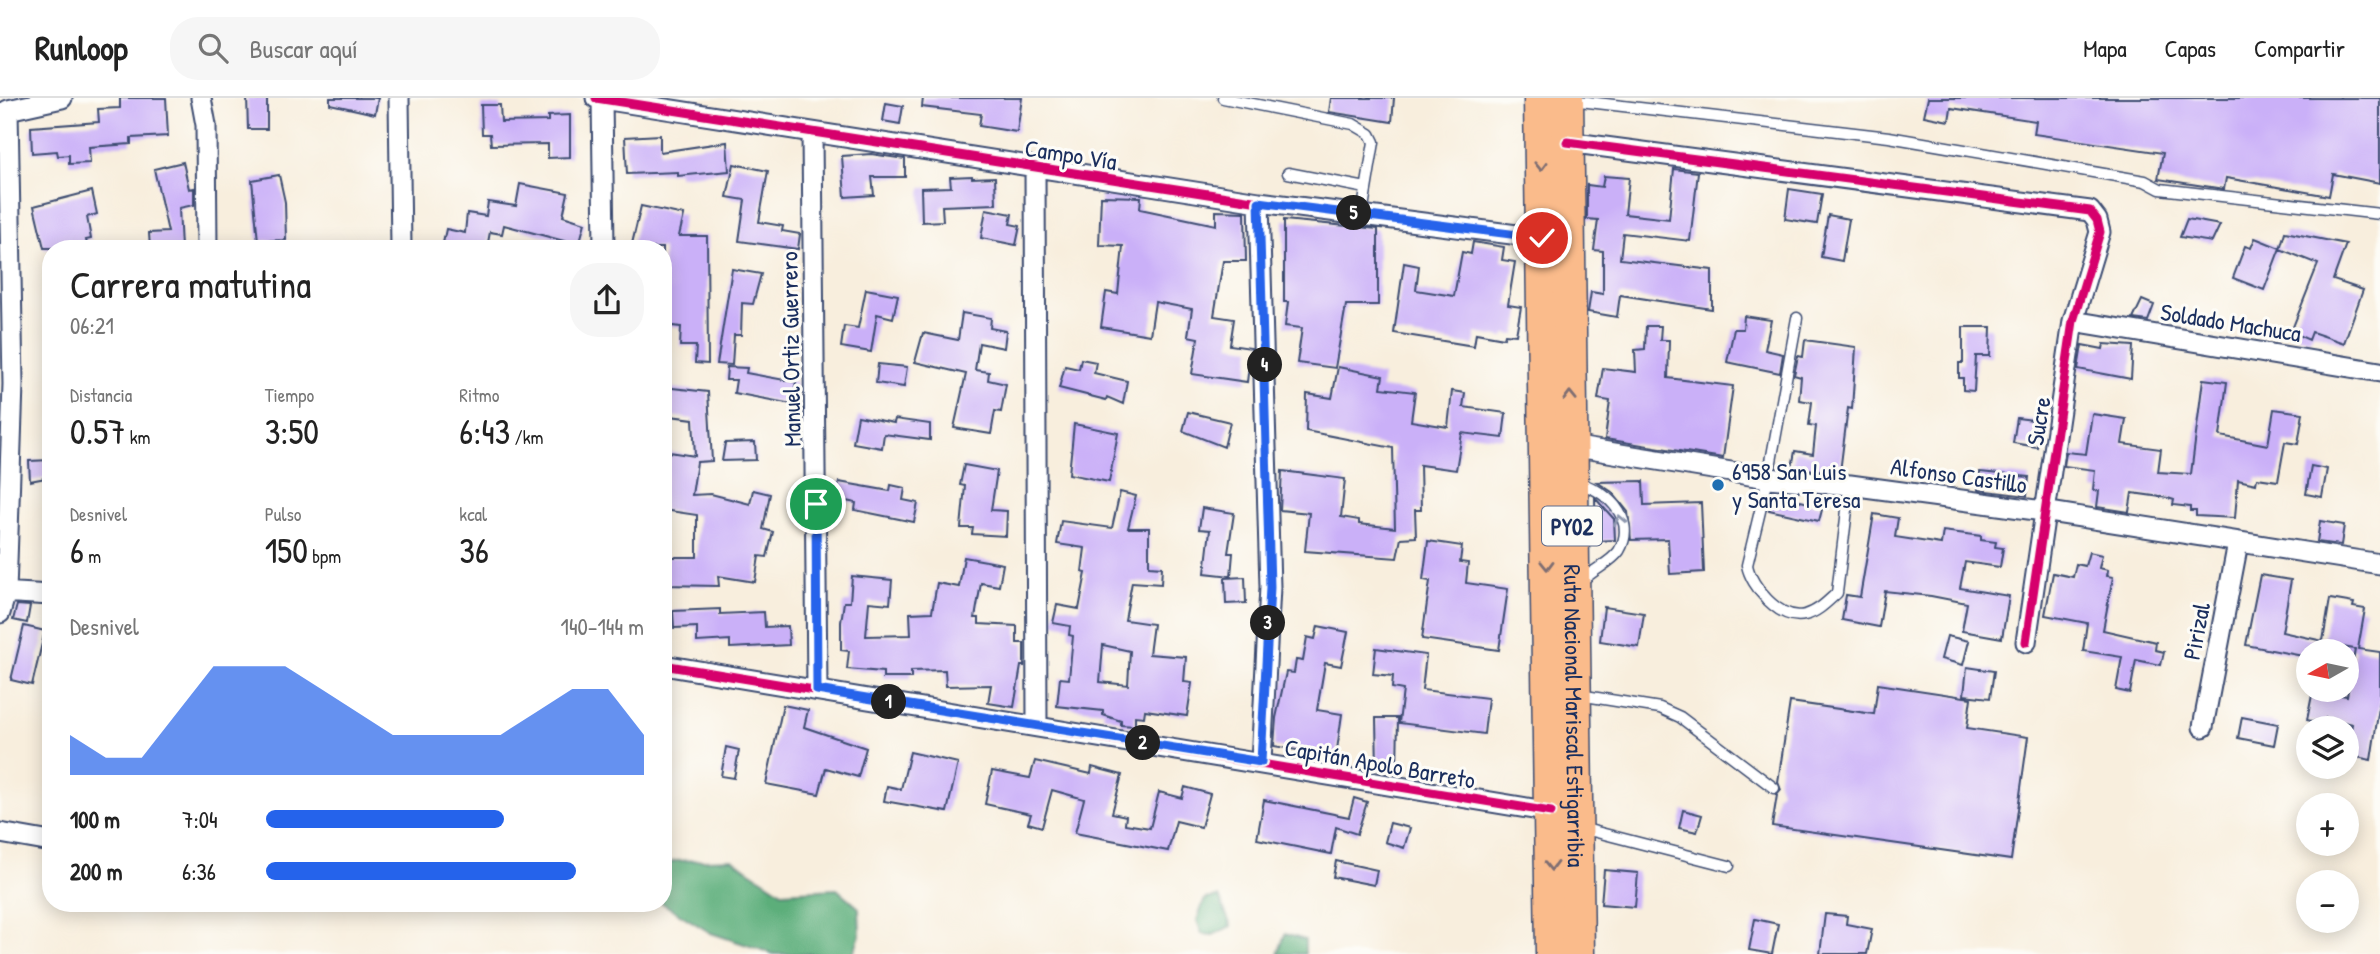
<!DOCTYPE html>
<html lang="es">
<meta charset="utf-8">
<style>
body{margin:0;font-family:"Patrick Hand",sans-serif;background:#f6f6f6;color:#222;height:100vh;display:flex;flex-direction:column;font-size:26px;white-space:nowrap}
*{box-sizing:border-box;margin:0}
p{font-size:23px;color:#767676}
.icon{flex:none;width:38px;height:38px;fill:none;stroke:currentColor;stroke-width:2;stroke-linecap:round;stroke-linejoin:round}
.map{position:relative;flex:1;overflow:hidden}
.panel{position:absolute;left:42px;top:142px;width:630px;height:672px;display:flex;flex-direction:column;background:#fff;border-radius:28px;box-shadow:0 4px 18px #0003}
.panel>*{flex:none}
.needle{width:46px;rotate:261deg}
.tools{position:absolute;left:2296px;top:541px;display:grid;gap:14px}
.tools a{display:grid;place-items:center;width:63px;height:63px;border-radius:50%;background:#fff;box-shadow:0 4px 18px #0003;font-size:35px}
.pin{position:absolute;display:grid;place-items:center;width:60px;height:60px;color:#fff;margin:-30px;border:4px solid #fff;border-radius:50%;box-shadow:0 2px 7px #0007}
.km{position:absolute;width:35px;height:35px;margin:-18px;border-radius:50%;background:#222;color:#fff;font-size:19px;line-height:35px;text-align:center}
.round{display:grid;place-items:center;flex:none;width:74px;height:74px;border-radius:28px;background:#f6f6f6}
.summary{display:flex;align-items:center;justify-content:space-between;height:119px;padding:0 28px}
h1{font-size:38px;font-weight:600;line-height:52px}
.figures{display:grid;grid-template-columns:repeat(3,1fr);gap:10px;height:119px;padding:7px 28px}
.figures div{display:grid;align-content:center}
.figures b{font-size:35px;font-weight:600}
.figures small{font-size:19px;font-weight:400}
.figures p{font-size:19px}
.chart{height:196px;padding:14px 28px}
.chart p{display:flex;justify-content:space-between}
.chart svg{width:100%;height:126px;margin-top:7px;fill:#2563eb;opacity:.7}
ul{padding:0 28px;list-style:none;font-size:23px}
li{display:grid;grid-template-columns:112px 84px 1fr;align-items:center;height:52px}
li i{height:18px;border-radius:9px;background:#2563eb}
header{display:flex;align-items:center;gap:42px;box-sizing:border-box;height:98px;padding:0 35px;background:#fff;border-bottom:2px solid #e0e0e0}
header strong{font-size:33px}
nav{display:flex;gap:38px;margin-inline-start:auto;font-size:24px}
.search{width:490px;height:63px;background:#f6f6f6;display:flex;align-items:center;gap:18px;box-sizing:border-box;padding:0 24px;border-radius:28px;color:#767676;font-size:26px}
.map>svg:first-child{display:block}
.forest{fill:#5cae7a;stroke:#3c6e6c;stroke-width:2}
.building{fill:#cab0f8;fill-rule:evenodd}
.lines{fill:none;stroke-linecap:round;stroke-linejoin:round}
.service-casing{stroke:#3c4c71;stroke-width:13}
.minor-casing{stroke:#3c4c71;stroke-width:23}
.trunk-casing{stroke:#3c4c71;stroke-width:35}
.service{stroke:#fff;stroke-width:10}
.minor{stroke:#fff;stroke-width:19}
.trunk{stroke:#fabb8b;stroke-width:32}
.cycleway-casing{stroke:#fdfcf7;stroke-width:13}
.cycleway{stroke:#d6006c;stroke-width:9}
.oneway{stroke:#7f6e72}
.oneway2{stroke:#8d97ae}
.route-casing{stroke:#fff;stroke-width:14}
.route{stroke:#2563eb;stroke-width:9}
.poi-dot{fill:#1f6fb2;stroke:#fdfcf7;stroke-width:2.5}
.labels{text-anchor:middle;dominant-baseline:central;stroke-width:6;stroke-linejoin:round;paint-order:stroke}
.shield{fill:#fdfcf7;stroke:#5f6c8c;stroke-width:2}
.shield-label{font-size:23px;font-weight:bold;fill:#1b2f5e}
.street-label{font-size:24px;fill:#1b2f5e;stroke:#fdfcf7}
.poi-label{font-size:24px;fill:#1b2f5e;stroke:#fdfcf7;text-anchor:start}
</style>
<header>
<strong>Runloop</strong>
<div class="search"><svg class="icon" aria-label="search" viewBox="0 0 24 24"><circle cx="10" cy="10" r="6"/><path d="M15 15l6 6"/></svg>Buscar aquí</div>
<nav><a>Mapa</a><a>Capas</a><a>Compartir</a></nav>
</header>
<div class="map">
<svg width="2380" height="856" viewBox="0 0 2380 856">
<rect width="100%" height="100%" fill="#fdfcf7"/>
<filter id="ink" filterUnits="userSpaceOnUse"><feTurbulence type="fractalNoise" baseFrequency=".0143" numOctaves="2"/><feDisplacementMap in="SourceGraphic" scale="14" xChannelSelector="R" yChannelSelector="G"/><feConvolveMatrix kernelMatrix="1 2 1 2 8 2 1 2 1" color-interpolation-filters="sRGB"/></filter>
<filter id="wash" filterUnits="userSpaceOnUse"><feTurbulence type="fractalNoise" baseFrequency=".00686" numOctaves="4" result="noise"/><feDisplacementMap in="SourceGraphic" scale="28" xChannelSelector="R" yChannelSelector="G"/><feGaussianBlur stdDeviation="1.57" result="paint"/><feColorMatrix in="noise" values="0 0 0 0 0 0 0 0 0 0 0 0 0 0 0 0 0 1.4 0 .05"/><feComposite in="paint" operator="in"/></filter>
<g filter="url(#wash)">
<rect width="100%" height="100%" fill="#f8eedd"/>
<path class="forest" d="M732,761L782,794L837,791L859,810L860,837L853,856H774L711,835L662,805L663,769L674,763Z
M1219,799L1231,828L1213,837L1202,836L1197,822L1205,801Z
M1285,836L1305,842V856H1278Z"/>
<g id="blocks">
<path class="building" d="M120,0H166L168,38L131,40V46L89,49L90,65L69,66V57L58,58L57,53L32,55L31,29L99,24L98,11L120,10Z
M247,0H267V31H248Z
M330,0H378L375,16L330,6Z
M923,0H1022L1017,34L979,28L981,16L922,9Z
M1331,0H1394L1392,24L1329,14Z
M1928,0H2380V85L2333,76L2329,98L2226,80L2224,91L2158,81L2163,55L2034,36L2036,23L1951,10L1949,23L1924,18Z
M886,5L903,8L900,26L883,23Z
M481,7H500L501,24L548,23V18L570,17V59L548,60V46L491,47L490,36H482Z
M660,37V54L727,44L729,73L678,78V74L627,76L625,39Z
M871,56L905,61V79H872L874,97L845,99L842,58Z
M183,64L189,91L194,90V107L179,110L181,150H150L149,135L168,134L154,71Z
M734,66L768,73L759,124L783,128L782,133L800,136L798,151L739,143L745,102L727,99Z
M1674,71L1698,74L1690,143L1623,135L1620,161L1712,172V211L1620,197L1617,219L1588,214L1591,194L1603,196V153L1594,152L1598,122L1587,121V87L1602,89L1604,78L1629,80L1625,116L1669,121Z
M279,77L285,104L286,142L258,143L252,82Z
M972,78V80L995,79L996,106L942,108L943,123L922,124L921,90L951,89L950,79Z
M520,86L568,95L563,118L585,125L579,147L504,127L502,136L490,134L487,150H442L446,131L465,135L467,115L486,118L488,104L516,108Z
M1789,91L1822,96L1817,126L1785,121Z
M92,93L97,116L87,119L91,141L86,142L88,150H44L34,108Z
M1101,98L1141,99L1140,111L1216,127V113L1245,114L1246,163H1223L1214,218L1234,221L1230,247L1251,250L1247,284L1192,276L1198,240L1188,238L1192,211L1155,204L1150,237L1101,229L1106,194L1118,196L1123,148L1099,147Z
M641,108L684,117L679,138H707L708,266L695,265L696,248H680L681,229L663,227V150H631Z
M986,111L1012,116L1010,126L1020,128L1016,147L981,140Z
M1828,117L1849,121L1842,163L1821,159Z
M2187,121L2220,127L2212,144L2180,139Z
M1284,122L1378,131V207H1346L1335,270L1297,265L1302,230L1285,228L1288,204H1284Z
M2285,134L2346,146L2333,182L2363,192L2344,245L2312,234L2309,242L2291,234L2318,166L2280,151Z
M2255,140L2280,150L2264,192L2233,180L2245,148L2251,150Z
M1473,144L1504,149L1502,162L1515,164L1508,207L1521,209L1516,237L1505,236L1504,240L1476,235L1474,248L1394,235L1404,165L1419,168L1416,192L1454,198L1462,154L1471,156Z
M732,171L761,176L753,206L742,205L741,237H734L732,267L717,266Z
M866,191L898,197L893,220L877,216L871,254L841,249L844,228L858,230Z
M2142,202L2154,207L2148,223L2133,221Z
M962,215L991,220L990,230L1006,233L1004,250L979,245L975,272L989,274L988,282L1006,286L1001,314L995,313L991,336L954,330L966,276L915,264L923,235L958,242Z
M1744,218L1771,222L1765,252L1783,256L1780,275L1727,264L1734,231H1743Z
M1646,228H1661L1660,242H1669L1668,280L1733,288L1723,360L1605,341L1610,303L1598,301L1603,270L1636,274L1635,252L1645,251Z
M1963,229H1991L1990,258H1976L1974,293L1963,292V280H1959V265H1963Z
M1805,242L1856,249L1852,311L1848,310L1840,374L1792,370L1795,353L1813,356L1816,328L1809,327L1812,304L1799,302L1801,279L1794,277L1798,258L1803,259Z
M2104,246L2133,248L2131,281L2078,271L2082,247L2103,251Z
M1081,261L1096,264L1094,275L1127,283L1123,306L1107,299L1106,302L1059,290L1065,268L1079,271Z
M878,266L907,269L904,289L876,285Z
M727,269L747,270L746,275L796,284L792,306L734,295L736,282H726Z
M1338,269L1383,278L1381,290L1415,294L1411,323L1448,329L1452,293L1465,295L1463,309L1506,315L1503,340L1462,335L1456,372L1420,367L1421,412H1415L1416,439L1401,440L1397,460L1305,453L1309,415L1280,412L1282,373L1345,381L1341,419L1359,422V426L1395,430L1393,350L1306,333L1307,296L1332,300Z
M2203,281L2227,284L2220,338L2268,347L2274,311L2303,315L2298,346L2285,344L2278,383L2257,380L2256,386L2238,382L2235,420L2196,418V413H2190V409L2173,407L2174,402L2168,400L2132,395L2129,414L2097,409L2099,393L2093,392L2095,372L2064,368L2066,354L2086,356L2092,316L2126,321L2122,346L2161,351L2158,374L2191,376Z
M663,289L708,294L712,363L697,364L692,397L711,396L750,406L753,392L770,396L763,431L773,434L767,459L759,458L755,484L718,478L719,488L663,487V459H697V417L663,412V353L695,358L693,321L663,317Z
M1188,314L1230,324L1224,349L1183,333Z
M858,318L894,325L895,321L930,326V342L884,336L882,350L853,345Z
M2017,320L2041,323L2037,349L2013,345Z
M1074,326L1118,335L1109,384L1069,376Z
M755,344L756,362L722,363L725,345Z
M51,362V379L30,383L29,363Z
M964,367L997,373L991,412L1007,413L1006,438L972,436L973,430H961L965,388L960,387Z
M2311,368L2327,371L2322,399L2306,396Z
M1980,374L2029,379L2027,398L1978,392Z
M1643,383L1644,407L1701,405L1704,474L1670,476L1668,441L1631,442L1628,414L1612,394L1597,384Z
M839,384L890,393L891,387L905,390L903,402L918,405L914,424L855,412L856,405L836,401Z
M1120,394L1136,398L1128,430H1149V468L1162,469L1161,486L1132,484L1125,522L1153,526L1149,556L1186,559L1184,584L1192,585L1187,618L1145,612L1144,619L1135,618V628L1121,627V623L1103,617V613L1057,608L1060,580L1069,581L1073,538L1069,537L1070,528L1053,525L1057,507L1079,511L1086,475L1082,474L1085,450L1057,446L1061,423L1112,430ZM1103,547L1130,553L1128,587L1100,584Z
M1773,397L1823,408L1819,423L1769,412Z
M1595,400L1614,421L1615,442L1596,443Z
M1202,410L1234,415L1228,455H1233L1231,478L1205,475L1210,432L1199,431Z
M1874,416L1898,420L1895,439L1941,446L1943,433L1981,438V442L1996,444L1995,449L2003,450L2000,469L1965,464L1960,490L2009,498L2002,540L1962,533L1967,505L1931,498L1885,493L1879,529L1842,522L1846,497L1860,499Z
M2320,423L2344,427L2341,447L2317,444Z
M1428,443L1462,448L1460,464L1468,465L1466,485L1508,491L1499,552L1422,541L1430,483L1423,482Z
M2089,454L2102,457L2099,470L2108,472L2107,478L2113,479L2103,532L2156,544L2155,552L2164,554L2161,567L2136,562L2130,595L2116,592L2122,559L2083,553L2087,525L2045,517L2053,475L2073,479L2076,466L2085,468Z
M964,459L1003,466L999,488L981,485L975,520H979V526L1017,528V545H1024V568H1021L1014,609L988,605L991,587L946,588L945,572L911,573V580H883V574L847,571L849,553L841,552V524L844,504H850L852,478L892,482L890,506L869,504L866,538L911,537L910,515L932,514L937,485L959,489Z
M2260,477L2291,482L2282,534L2323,543L2330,501L2354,505L2353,509L2365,511L2358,551L2380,554V603L2371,662L2347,657L2352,626L2326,620L2325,626L2307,622L2313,592L2347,598L2355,551L2342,549V553H2308V559L2246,547Z
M1245,479L1246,505L1226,506L1225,480Z
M17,507L30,508L27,525L13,522Z
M1604,509L1644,515L1639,549L1600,543Z
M720,511V516L764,514L765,529L788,528L789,547L730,550V542L697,544V529L674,530L673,513Z
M24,528L45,533L32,587L11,582Z
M1318,528L1348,534L1341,568L1325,565L1317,612L1342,616L1336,659L1274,648L1276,620L1286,574L1294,575L1296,562L1303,563L1307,539L1315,541Z
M1947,538L1969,543L1963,567L1941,561Z
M1376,550L1426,557L1422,592L1488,600L1484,636L1399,625L1403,592L1392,590L1393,578L1373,576Z
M1967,569L1994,573L1990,600L1964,597Z
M1878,586L1971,600L1967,630L2028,639L2011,762L1772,728L1777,697L1781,692L1778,684L1790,604L1874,616Z
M783,607L808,612L804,629L866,650L858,679L826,670L819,696L766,686Z
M2242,619L2278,626L2274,647L2238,640Z
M1376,620H1398L1397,671H1377Z
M726,649L739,652L734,680L721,678Z
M910,654L958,665L947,714L884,703L887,688L901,691Z
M1035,663L1091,676L1092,669L1122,677L1112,715L1126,718L1125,726L1150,730L1159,694L1182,700L1185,689L1210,696L1201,729L1176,723L1168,753L1075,735L1084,701L1052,692L1042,729L1028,725L1031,716L985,706L992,673L1030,680Z
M1354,700L1367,704L1357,736L1336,729L1331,756L1257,741L1264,702L1349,719Z
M1683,712L1702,717L1697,734L1679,730Z
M1390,725L1410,730L1404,750L1385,744Z
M1336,763L1377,772L1374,787L1333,779Z
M1604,772L1638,775L1635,809L1601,806Z
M1825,816L1847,818L1846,826L1872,831L1867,856H1820Z
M1755,821L1778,826L1772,856L1749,852Z"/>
</g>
</g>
<g filter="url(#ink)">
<use href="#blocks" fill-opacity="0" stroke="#3c4c71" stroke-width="2"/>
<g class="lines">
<g class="service-casing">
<path id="service" d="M1223,0L1353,26L1370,36L1374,44L1362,116
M1571,2L1889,39L2145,83L2160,91L2380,116
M1288,75L1366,90
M1797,220L1768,380L1747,467C1751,488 1779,523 1805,517C1818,514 1828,503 1837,495L1850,387
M1575,384C1603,390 1639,419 1619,453C1610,466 1591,472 1580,485
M1579,597L1660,610L1680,619L1774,690
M1581,730L1729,768"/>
</g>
<g class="minor-casing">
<path id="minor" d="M201,0L206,27L207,150
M399,0L401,150
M596,0L1259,104L1542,140
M602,0L604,150
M812,35L817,592
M1567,44L2090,113L2097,122L2100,134L2073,223L2026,544
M1035,70L1037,628
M1259,104L1270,489L1261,664
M2073,223L2380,274
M1571,348L1768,380L1850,387L2043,413L2380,466
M0,494L51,497
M0,515L6,494L13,286L8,12L62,0
M663,567L1551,714
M2203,629L2238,445
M0,735L51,744"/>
</g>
<g class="trunk-casing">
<g id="trunk">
<path d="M1540,0L1552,856"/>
<path id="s1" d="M1567,0L1578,856"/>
</g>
</g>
<use href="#service" class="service"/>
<use href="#minor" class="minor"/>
<use href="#trunk" class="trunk"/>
<g class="cycleway-casing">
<path id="cycleway" d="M596,0L1259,104L1542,140
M1567,44L2090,113L2097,122L2100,134L2073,223L2026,544
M663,567L1551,714"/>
</g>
<use href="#cycleway" class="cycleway"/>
</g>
<defs><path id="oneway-chevron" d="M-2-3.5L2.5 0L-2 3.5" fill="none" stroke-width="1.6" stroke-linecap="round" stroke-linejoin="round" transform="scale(1.75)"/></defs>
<g class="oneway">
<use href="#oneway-chevron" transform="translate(1541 68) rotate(89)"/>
<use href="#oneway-chevron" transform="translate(1570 298) rotate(-91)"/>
<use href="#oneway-chevron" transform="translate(1547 467) rotate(89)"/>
<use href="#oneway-chevron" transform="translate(1551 768) rotate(89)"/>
</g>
<use class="oneway2" href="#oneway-chevron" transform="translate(1620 422) rotate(-102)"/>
</g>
<g class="lines" filter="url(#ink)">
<g class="route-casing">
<path id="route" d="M816,406L817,592L1261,664L1270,489L1259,104L1542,140"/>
</g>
<use href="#route" class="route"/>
</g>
<circle class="poi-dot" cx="1718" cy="387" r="7"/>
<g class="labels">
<rect class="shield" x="1542" y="408.5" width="60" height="39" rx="5"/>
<g class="shield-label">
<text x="1572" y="428">PY02</text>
</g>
<g class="street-label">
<text transform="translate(1071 56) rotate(9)">Campo Vía</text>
<text transform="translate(2231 224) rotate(9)">Soldado Machuca</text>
<text transform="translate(790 251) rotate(-91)">Manuel Ortiz Guerrero</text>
<text transform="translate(2038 323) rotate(-81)">Sucre</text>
<text transform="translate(1959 377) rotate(8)">Alfonso Castillo</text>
<text transform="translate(2196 533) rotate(-79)">Pirizal</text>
<text stroke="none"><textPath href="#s1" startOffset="618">Ruta Nacional Mariscal Estigarribia</textPath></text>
<text transform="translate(1380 665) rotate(10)">Capitán Apolo Barreto</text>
</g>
<g class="poi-label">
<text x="1732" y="373">6958 San Luis<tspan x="1732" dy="28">y Santa Teresa</tspan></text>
</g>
</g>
</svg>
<div class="tools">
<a><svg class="needle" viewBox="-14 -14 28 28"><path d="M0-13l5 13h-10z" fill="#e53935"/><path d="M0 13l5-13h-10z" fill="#767676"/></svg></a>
<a><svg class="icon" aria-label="layers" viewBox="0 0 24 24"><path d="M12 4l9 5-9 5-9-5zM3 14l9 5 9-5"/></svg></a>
<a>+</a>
<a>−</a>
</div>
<div class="pin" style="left:816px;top:406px;background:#1e9e55"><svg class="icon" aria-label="arrive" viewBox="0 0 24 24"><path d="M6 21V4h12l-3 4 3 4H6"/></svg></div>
<div class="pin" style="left:1542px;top:140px;background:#d93025"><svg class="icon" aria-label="check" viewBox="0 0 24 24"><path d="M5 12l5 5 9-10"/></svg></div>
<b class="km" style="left:889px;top:604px">1</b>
<b class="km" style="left:1143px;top:645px">2</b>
<b class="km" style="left:1268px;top:525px">3</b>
<b class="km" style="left:1265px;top:267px">4</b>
<b class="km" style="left:1354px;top:115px">5</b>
<section class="panel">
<div class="summary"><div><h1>Carrera matutina</h1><p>06:21</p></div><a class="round"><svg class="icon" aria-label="share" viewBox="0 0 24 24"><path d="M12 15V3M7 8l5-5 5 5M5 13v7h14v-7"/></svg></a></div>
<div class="figures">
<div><p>Distancia</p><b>0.57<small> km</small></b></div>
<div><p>Tiempo</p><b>3:50</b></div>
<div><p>Ritmo</p><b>6:43<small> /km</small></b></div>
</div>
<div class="figures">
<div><p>Desnivel</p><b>6<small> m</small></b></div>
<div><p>Pulso</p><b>150<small> bpm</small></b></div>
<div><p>kcal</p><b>36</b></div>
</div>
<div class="chart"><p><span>Desnivel</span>140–144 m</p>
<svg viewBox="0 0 160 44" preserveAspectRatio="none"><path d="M0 44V30L10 38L20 38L30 22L40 6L50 6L60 6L70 14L80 22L90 30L100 30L110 30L120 30L130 22L140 14L150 14L160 30V44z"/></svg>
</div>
<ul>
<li><b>100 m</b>7:04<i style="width:63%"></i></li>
<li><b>200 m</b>6:36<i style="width:82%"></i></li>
</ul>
</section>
</div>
